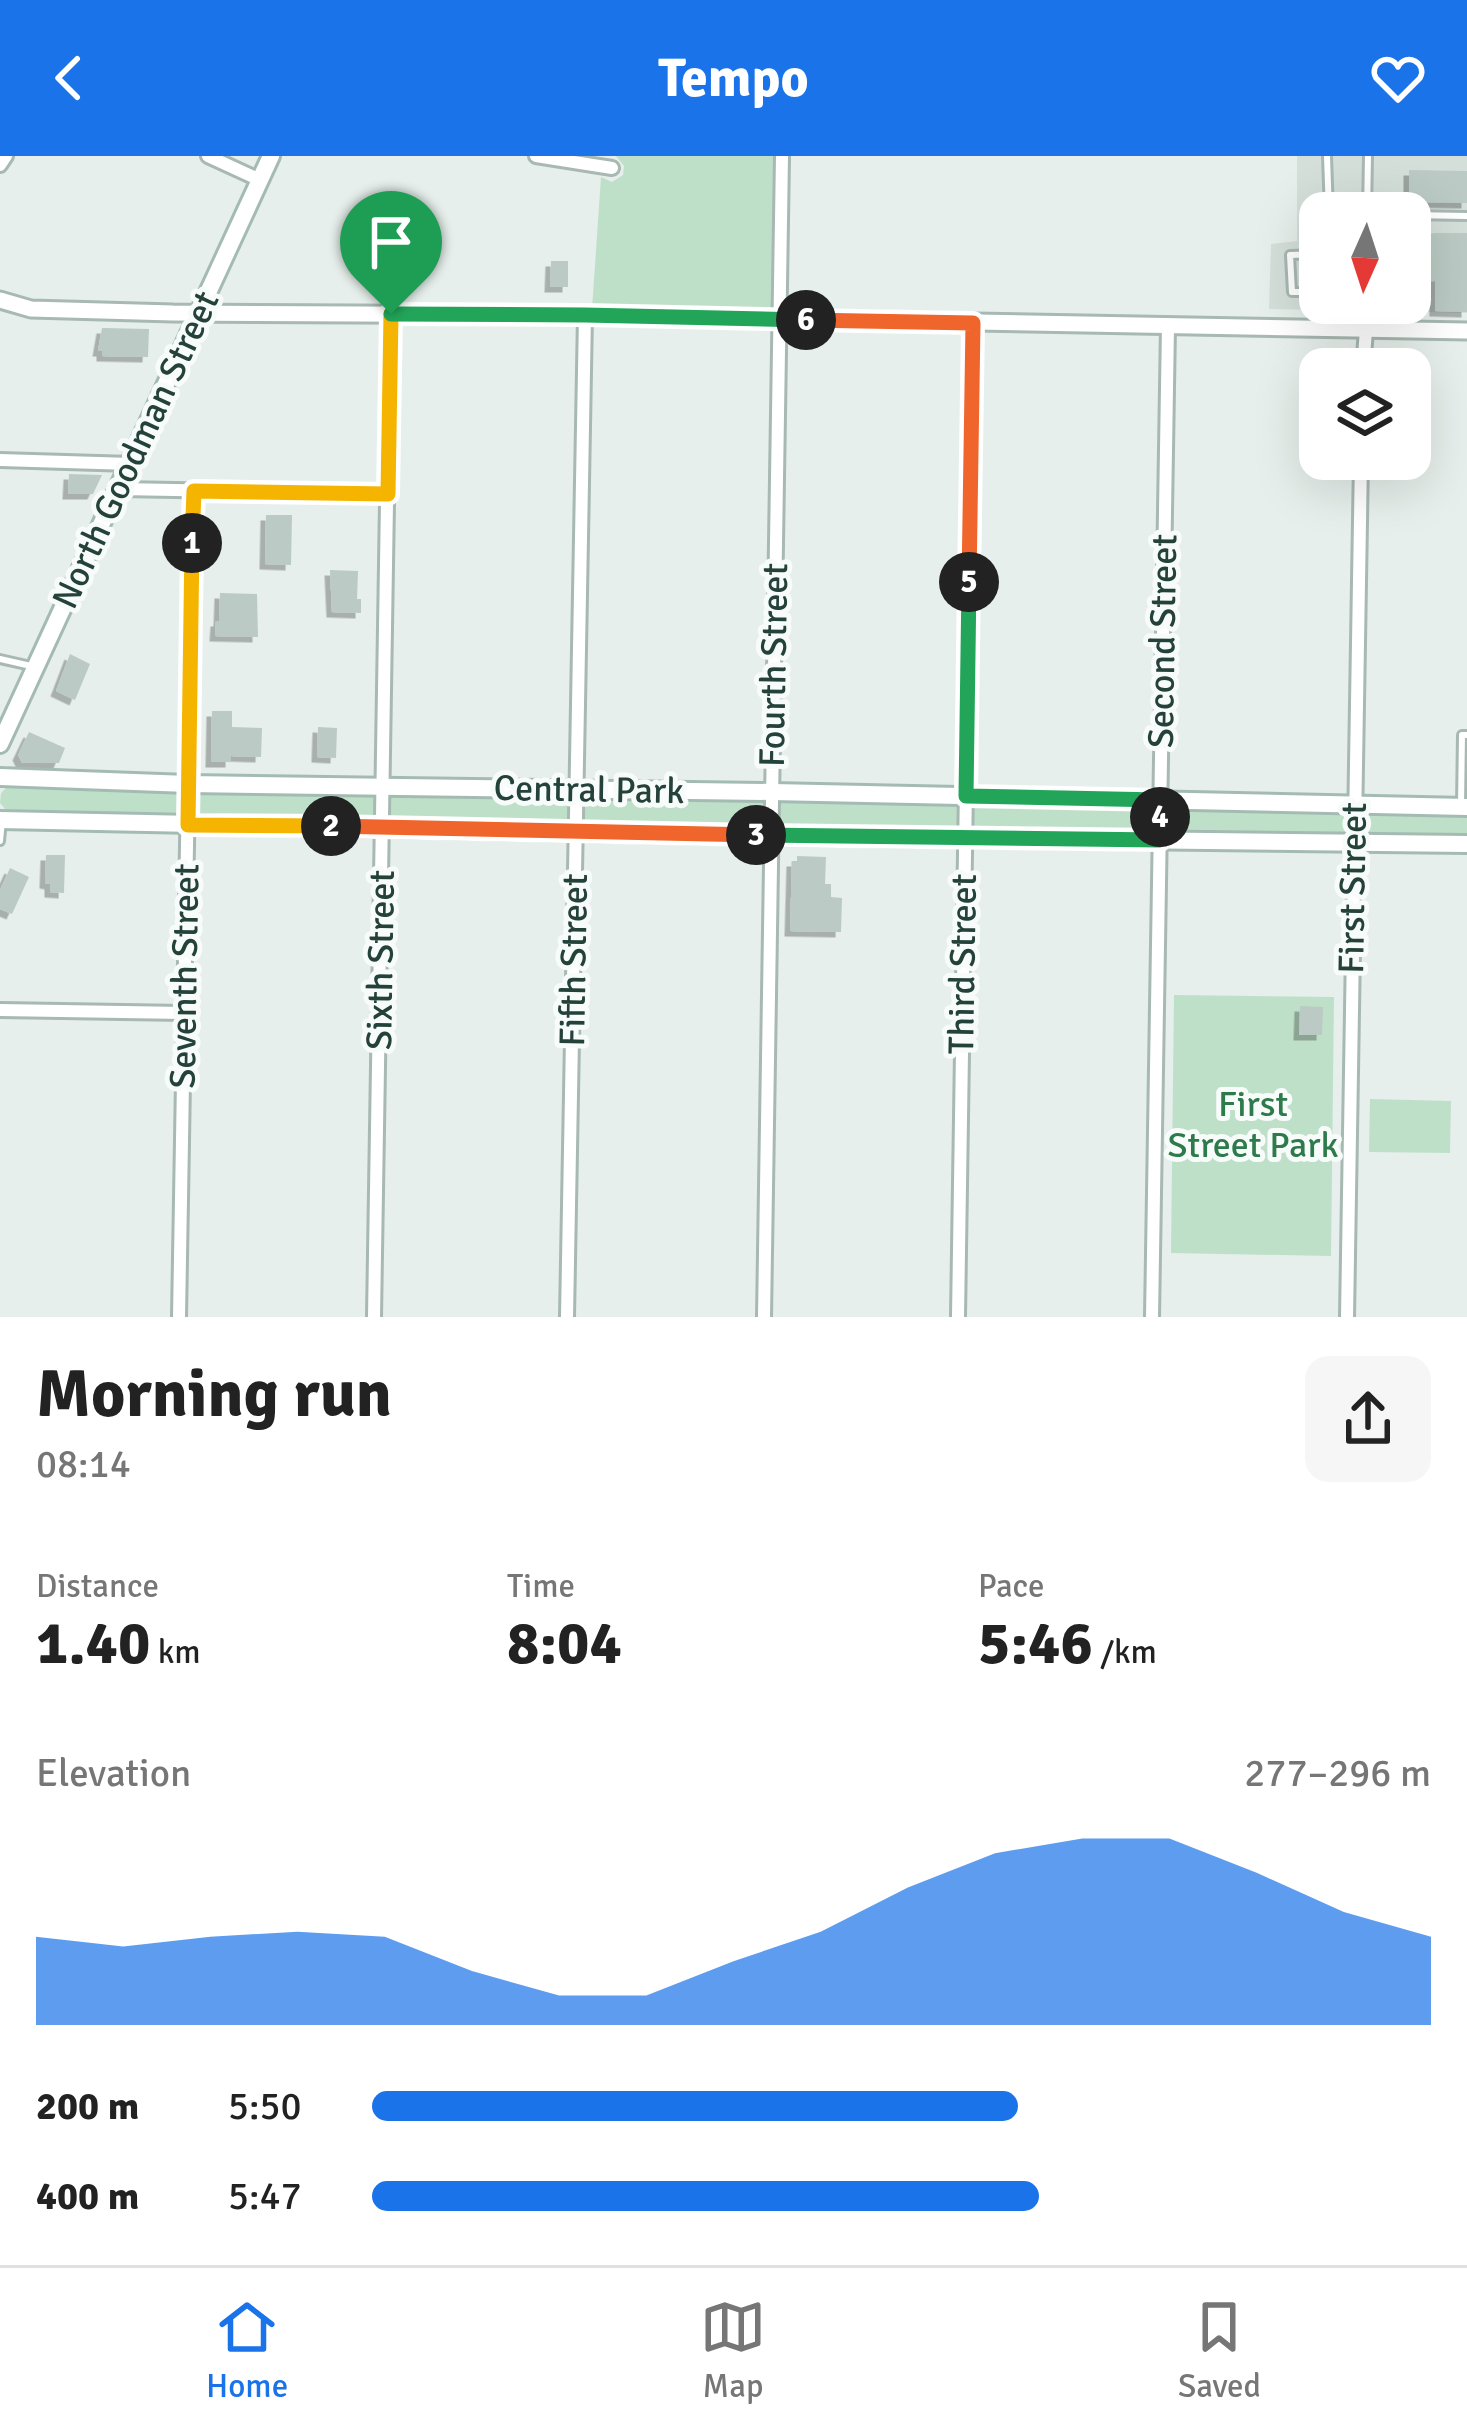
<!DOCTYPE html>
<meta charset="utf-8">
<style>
body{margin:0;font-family:Signika,sans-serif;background:#f6f6f6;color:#222;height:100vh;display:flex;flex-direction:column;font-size:45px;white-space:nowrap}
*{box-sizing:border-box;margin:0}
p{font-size:39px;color:#767676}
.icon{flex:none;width:66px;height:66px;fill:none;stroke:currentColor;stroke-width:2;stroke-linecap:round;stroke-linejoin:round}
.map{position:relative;height:1161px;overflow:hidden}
.drawer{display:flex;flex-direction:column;background:#fff;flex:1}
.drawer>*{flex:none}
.needle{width:78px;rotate:183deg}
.fabs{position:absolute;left:1299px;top:36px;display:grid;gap:24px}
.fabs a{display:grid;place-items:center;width:132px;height:132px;border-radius:24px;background:#fff;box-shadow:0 12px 48px #0002;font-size:60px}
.pin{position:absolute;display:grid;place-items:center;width:102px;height:102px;color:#fff;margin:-123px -51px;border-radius:50% 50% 50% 0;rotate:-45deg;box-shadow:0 0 12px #0007}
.pin .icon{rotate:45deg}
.km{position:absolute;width:60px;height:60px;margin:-30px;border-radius:50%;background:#222;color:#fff;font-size:33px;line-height:60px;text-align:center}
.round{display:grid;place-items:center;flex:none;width:126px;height:126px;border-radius:24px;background:#f6f6f6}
.overview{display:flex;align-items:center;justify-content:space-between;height:204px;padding:0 36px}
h1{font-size:66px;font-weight:700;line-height:90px}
.metrics{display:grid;grid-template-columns:repeat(3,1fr);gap:18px;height:204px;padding:12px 36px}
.metrics div{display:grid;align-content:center}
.metrics b{font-size:60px;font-weight:700}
.metrics small{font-size:33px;font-weight:400}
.metrics p{font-size:33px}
.chart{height:336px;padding:24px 36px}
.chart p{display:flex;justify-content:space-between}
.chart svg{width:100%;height:216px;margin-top:12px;fill:#1a73e8;opacity:.7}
ul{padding:0 36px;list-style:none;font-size:39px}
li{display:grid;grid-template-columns:192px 144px 1fr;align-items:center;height:90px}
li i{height:30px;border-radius:15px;background:#1a73e8}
header{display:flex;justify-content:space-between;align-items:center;height:156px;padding:0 36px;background:#1a73e8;color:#fff;font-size:54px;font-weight:700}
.menu{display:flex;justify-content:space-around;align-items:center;height:168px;border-top:3px solid #e0e0e0;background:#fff;font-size:33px;color:#767676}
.menu a{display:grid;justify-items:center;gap:6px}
.menu .active{color:#1a73e8}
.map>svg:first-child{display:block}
.built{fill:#d4dfda;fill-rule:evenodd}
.green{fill:#bfe0c8}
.building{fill:#bbcac4;filter:url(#shadow)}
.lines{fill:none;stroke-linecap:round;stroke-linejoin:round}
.service-casing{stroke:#a8b8b2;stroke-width:12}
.minor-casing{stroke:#a8b8b2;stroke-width:18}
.tertiary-casing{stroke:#a8b8b2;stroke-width:21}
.secondary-casing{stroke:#a4bbb3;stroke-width:22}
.service{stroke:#fff;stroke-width:6}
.minor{stroke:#fff;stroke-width:12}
.tertiary{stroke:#fff;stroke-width:15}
.secondary{stroke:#fff;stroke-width:16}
.split-1-casing{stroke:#fff;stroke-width:24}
.split-2-casing{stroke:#fff;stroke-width:24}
.split-3-casing{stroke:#fff;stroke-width:24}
.split-4-casing{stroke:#fff;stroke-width:24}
.split-5-casing{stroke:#fff;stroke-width:24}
.split-6-casing{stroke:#fff;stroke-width:24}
.split-7-casing{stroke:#fff;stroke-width:24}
.split-1{stroke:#f5b400;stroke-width:15}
.split-2{stroke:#f5b400;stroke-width:15}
.split-3{stroke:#f0652b;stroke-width:15}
.split-4{stroke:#22a559;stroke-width:15}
.split-5{stroke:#22a559;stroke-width:15}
.split-6{stroke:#f0652b;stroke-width:15}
.split-7{stroke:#22a559;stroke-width:15}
.labels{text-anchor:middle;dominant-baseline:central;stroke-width:10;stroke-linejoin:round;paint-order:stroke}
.street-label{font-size:36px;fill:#24423a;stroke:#f7fbf9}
.park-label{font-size:36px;fill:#2d7a4b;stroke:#f7fbf9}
</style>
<header><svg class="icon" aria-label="back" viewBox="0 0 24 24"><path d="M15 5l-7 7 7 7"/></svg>Tempo<svg class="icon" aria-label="heart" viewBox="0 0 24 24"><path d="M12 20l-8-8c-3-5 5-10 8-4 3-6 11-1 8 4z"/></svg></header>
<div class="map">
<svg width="1467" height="1161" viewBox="0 0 1467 1161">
<defs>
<filter id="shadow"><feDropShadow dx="-5.5" dy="5.5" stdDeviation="0" flood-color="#0004"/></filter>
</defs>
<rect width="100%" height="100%" fill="#e6efeb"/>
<path class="built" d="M1297,0H1467V157L1269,153L1271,88L1297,85ZM1320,57H1410V147H1320Z"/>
<path class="green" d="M616,0H775L771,152L767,155L592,153L601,21L612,26L623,19L624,10Z
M7,631L1467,657V684L10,659L0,647L1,637Z
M1174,839L1334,841L1331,1100L1171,1097Z
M1370,943L1451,945L1450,997L1369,996Z"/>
<path class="building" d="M1409,14L1467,15V47L1409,46Z
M1436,77H1467V156L1435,155V125L1410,126V80Z
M551,105H568V131H550Z
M102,172L149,173L148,201L102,200V195H98Z
M69,318L102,319L93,338H68Z
M266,359H292L291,409L265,408Z
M330,414L358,415L357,443H361V457L332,456Z
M220,437L257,438L258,481L215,480L216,465H219Z
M70,498L90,508L75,544L56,535Z
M212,555H232V571L262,572L261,601L231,600V606H211Z
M318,571L337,572L336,602L317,601Z
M29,576L65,592L59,607H22L18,599Z
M46,699H65L64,737L50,736V728L45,727Z
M797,700L826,701L825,728H831V741L842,742L841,776L790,775L792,705H797Z
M10,712L29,721L12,758L0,753V734Z
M1300,850L1323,851L1322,879H1299Z"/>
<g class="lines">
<g class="service-casing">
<path id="service" d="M1327,0L1329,57
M1367,57L1368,0
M1410,59L1467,60
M1320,98L1290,99L1292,136H1320
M1366,173V147
M0,503L31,510
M1461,649L1462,579H1467
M0,685L2,664"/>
</g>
<g class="minor-casing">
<path id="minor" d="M208,0L260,24
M536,0L612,12
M0,9L6,0
M1363,213L1366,174
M0,304L131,308
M120,333L387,338
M0,854L184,857
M179,1161L193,335
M374,1161L390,158
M567,1161L585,159
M764,1161L782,0
M958,1161L973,167
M1152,1161L1168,170
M1347,1161L1361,303"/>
</g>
<g class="tertiary-casing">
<path id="tertiary" d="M0,144L31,153L173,157L585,159L1467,175"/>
</g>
<g class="secondary-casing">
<path id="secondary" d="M0,588L271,0
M0,621L188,628L772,636L1467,651
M0,664L771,680L1467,688"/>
</g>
<use href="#service" class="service"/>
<use href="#minor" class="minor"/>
<use href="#tertiary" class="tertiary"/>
<use href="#secondary" class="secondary"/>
</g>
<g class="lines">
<g class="split-1-casing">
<path id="split-1" d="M192,387L194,335L388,338L391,158"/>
</g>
<g class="split-2-casing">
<path id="split-2" d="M192,387L188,669L331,670"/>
</g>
<g class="split-3-casing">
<path id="split-3" d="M331,670L756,679"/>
</g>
<g class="split-4-casing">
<path id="split-4" d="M756,679L1160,684V661"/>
</g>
<g class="split-5-casing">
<path id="split-5" d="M969,426L966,640L1160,644V661"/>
</g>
<g class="split-6-casing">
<path id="split-6" d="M806,164L973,167L969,426"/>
</g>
<g class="split-7-casing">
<path id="split-7" d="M391,158L585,159L806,164"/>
</g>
<use href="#split-1" class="split-1"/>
<use href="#split-2" class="split-2"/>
<use href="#split-3" class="split-3"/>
<use href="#split-4" class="split-4"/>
<use href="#split-5" class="split-5"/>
<use href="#split-6" class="split-6"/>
<use href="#split-7" class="split-7"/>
</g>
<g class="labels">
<g class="street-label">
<text transform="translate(136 294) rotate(-65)">North Goodman Street</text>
<text transform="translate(1163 485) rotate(-89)">Second Street</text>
<text transform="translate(774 509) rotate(-89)">Fourth Street</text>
<text transform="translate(589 634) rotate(1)">Central Park</text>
<text transform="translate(1353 732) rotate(-89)">First Street</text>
<text transform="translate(381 804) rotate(-89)">Sixth Street</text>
<text transform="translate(574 804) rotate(-89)">Fifth Street</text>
<text transform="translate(963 808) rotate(-89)">Third Street</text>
<text transform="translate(185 820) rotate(-89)">Seventh Street</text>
</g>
<g class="park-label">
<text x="1253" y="948">First<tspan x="1253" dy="41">Street Park</tspan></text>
</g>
</g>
</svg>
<div class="fabs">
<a><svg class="needle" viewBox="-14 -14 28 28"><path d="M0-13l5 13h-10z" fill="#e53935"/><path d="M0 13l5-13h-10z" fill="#767676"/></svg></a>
<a><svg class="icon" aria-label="layers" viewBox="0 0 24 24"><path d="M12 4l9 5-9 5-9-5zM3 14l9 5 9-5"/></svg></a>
</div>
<div class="pin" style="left:391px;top:158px;background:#1e9e55"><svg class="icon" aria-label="arrive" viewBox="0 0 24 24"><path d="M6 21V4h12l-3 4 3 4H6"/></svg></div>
<b class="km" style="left:192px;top:387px">1</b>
<b class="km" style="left:331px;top:670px">2</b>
<b class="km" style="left:756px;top:679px">3</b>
<b class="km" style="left:1160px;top:661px">4</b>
<b class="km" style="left:969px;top:426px">5</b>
<b class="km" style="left:806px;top:164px">6</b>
</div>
<section class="drawer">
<div class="overview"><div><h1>Morning run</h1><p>08:14</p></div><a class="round"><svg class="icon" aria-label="share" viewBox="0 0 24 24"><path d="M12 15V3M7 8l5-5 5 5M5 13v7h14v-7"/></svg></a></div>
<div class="metrics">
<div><p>Distance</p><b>1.40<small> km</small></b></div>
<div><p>Time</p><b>8:04</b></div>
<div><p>Pace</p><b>5:46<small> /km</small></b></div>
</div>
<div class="chart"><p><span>Elevation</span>277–296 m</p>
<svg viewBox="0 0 160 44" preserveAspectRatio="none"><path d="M0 44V26L10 28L20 26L30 25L40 26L50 33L60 38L70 38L80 31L90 25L100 16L110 9L120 6L130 6L140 13L150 21L160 26V44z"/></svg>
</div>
<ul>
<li><b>200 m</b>5:50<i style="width:61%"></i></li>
<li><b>400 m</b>5:47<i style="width:63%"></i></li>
</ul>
</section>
<nav class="menu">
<a class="active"><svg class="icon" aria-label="home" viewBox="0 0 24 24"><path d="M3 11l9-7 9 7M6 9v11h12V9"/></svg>Home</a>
<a><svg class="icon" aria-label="map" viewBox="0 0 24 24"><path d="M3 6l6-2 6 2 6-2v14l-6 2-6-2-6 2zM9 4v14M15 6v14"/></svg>Map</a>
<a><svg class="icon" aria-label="saved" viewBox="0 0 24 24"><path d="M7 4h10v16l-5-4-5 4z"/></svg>Saved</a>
</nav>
